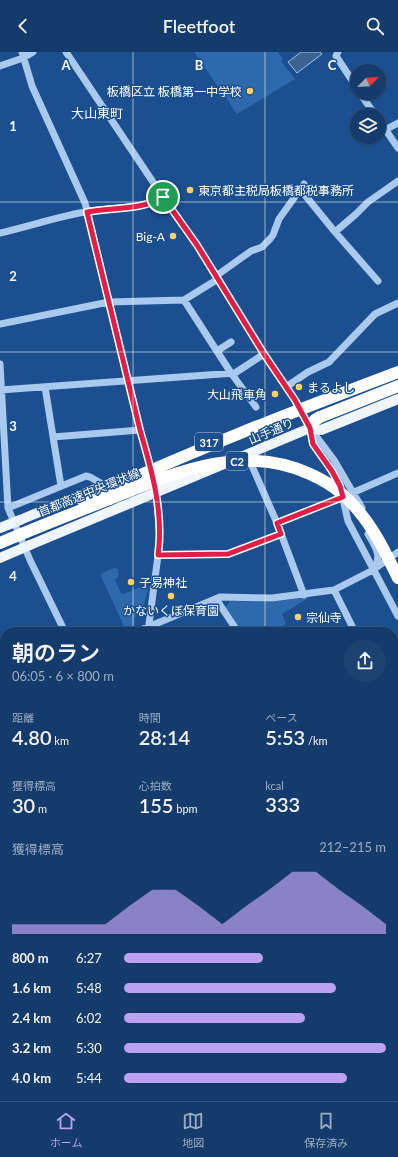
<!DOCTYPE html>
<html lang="ja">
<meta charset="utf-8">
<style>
body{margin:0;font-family:Lato,"Noto Sans JP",sans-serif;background:#1d4271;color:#f1f3f6;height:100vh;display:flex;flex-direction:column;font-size:15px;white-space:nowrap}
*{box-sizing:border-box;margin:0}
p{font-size:13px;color:#9dadc1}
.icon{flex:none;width:22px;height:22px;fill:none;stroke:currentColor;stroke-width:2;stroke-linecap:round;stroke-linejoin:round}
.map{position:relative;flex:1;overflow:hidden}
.sheet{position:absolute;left:0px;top:575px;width:398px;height:474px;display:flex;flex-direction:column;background:#143b6b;border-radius:16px 16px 0 0;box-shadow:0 1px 3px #0004,0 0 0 1px #33557e}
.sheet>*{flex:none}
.needle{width:26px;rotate:66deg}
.buttons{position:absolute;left:350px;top:12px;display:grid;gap:8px}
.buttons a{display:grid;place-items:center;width:36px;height:36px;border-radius:50%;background:#143b6b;box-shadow:0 1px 3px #0004,0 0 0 1px #33557e;font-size:20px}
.pin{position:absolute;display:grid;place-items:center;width:34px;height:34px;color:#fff;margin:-17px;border:2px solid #fff;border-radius:50%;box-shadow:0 1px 4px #0007}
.round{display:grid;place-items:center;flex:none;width:42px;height:42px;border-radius:21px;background:#1d4271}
.head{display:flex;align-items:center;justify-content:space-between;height:68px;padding:0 12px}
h1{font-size:22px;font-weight:600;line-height:30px}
.stats{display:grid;grid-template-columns:repeat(3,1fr);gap:6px;height:68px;padding:4px 12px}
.stats div{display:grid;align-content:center}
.stats b{font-size:20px;font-weight:600}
.stats small{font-size:11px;font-weight:400}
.stats p{font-size:11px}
.chart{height:112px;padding:8px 12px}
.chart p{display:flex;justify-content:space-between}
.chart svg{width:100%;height:72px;margin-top:4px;fill:#bca0f2;opacity:.7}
ul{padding:0 12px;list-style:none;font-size:13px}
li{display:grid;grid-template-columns:64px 48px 1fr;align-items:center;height:30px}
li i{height:10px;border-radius:5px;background:#bca0f2}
header{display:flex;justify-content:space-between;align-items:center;height:52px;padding:0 12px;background:#143b6b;font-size:18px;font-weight:600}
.dock{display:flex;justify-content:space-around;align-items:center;height:56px;border-top:1px solid #33557e;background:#143b6b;font-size:11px;color:#9dadc1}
.dock a{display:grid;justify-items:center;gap:2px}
.dock .active{color:#bca0f2}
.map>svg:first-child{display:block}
.green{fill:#2e69ad}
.water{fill:#3c6290;stroke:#9cc4f0}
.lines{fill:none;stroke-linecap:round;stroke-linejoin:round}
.minor{stroke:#a9c9ee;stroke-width:7}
.major{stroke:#f0f6ff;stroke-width:10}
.highway{stroke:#fff;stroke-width:12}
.rail{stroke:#fff;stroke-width:2.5;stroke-dasharray:7 3;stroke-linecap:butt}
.major-bridge{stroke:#f0f6ff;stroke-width:10}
.highway-bridge{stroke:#fff;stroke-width:12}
.route-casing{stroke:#fff;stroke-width:8}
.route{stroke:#e11d48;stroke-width:5}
.grid{fill:none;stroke:#fff;stroke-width:1;stroke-opacity:0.55}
.poi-dot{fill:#ffd166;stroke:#1b4f8f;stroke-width:1.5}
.labels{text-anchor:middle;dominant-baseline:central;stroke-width:3;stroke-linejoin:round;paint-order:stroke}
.shield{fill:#1b4f8f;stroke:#bbcadd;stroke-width:1}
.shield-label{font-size:11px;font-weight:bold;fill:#fff}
.poi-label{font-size:12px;fill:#fff;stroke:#1b4f8f;text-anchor:start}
.street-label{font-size:12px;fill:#fff;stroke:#1b4f8f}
.neighbourhood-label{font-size:13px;fill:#fff;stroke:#1b4f8f}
.grid-label{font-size:13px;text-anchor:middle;font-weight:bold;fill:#fff;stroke:#1b4f8f;stroke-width:3;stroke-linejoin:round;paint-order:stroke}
</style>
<header><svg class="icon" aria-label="back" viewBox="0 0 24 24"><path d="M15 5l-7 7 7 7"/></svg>Fleetfoot<svg class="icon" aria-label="search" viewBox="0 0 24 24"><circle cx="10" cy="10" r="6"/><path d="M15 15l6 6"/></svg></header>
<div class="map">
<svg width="398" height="1049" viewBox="0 0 398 1049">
<rect width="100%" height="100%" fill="#1b4f8f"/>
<path class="green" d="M194,0H278L283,7L281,9L295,27L237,62Z
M115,516L118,517L119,523L115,528L121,541L123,542L145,533L148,534V539L142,559L136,563C134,568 135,572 133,577L126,579L101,524L102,521Z
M310,545L282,562L286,571L277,580H243L226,555L230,549L269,550Z"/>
<path class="water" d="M301,0H320L322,2L297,21L288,10Z"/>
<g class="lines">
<path class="minor" d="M22,0L32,34L85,151L140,378L152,421
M66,0L163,145L197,193L264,302L295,348L310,376L334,408L362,456
M338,0L336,4L357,36
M0,14L23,6L33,0
M360,41L375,63
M379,68L398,96
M385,78L398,71
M300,137L335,180L378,229
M335,180L356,162L368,150L398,129
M0,181C30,174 60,164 90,159C114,155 141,158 163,145
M216,224L251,199L262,195L270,187L273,183L279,167L304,132
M184,248L231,321L256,355
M0,272L109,250L184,248L218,227
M217,299L231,290
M0,312L8,456L30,508L65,580
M45,335L61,434
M286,335L308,320L329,310L375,262L398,251
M0,338L235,321L264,302
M310,378L313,392L327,411L340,434L348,469L398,564
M53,385L140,378
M249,407L277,471L304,543
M8,456L86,424L90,425L104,433
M277,471L343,445L398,421
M368,482C374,493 383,504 374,516
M158,503L228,502L281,482
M334,538L355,580
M216,547L238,580
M136,580L220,545L272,546L334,538L373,518L398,500
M148,580L160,488L156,437
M0,607H5
M393,673L398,686
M393,709L398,701
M393,836L398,831
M393,914L398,925
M0,987L5,1005
M393,987L398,994
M393,1004L398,1003
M393,1037L398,1032
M0,1039L5,1037
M15,1044L17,1049
M284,1044L288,1049
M348,1044L349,1049
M149,1049V1044
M383,1049L387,1044"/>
<path class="major" d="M20,468L105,433
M30,493L310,376L321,378L398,347"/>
<path class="highway" d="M310,376L315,368L320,365L398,334"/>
<path class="rail" d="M0,598L5,617
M0,621L5,638
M99,1044V1049"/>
<path class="major-bridge" d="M0,476L20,468
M0,506L30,493"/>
<path class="highway-bridge" d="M83,449C186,401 292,360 398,320
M0,491C35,476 71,462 107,448C172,422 241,390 310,422C321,427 332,433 341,441C368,464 383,495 398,526"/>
</g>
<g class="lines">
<g class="route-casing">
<path id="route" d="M163,145L197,193L264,302L295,348L310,376L313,392L332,419L340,434L343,445L277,471L281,482L228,502L158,503C164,461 152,419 140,378L87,160C112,155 140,159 163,145Z"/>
</g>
<use href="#route" class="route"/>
</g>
<path class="grid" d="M133,0V580M265,0V580M0,150H398M0,300H398M0,450H398M0,599H5M393,599H398M0,749H5M393,749H398M0,899H5M393,899H398M133,1044V1049M265,1044V1049"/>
<g class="poi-dot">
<circle cx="250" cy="39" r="4"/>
<circle cx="190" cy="138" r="4"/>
<circle cx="173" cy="184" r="4"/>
<circle cx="299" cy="335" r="4"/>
<circle cx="275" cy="342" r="4"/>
<circle cx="131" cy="530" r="4"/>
<circle cx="171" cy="544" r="4"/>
<circle cx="298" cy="565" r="4"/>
</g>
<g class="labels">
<g class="shield">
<rect x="195" y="381" width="28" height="18" rx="3"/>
<rect x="226" y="400" width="22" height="18" rx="3"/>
</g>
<g class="shield-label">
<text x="209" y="390">317</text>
<text x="237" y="409">C2</text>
</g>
<g class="poi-label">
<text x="242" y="39" text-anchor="end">板橋区立 板橋第一中学校</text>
<text x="198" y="138">東京都主税局板橋都税事務所</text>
<text x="165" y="184" text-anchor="end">Big-A</text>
<text x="307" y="335">まるよし</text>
<text x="267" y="342" text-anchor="end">大山飛車角</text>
<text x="139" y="530">子易神社</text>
<text x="171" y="558" text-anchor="middle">かないくぼ保育園</text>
<text x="306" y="565">宗仙寺</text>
</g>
<g class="street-label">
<text transform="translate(271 379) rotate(-23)">山手通り</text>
<text transform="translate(89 440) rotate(-22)">首都高速中央環状線</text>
</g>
<g class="neighbourhood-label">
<text x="97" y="61">大山東町</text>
</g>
</g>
<g class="grid-label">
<text x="66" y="18">A</text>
<text x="199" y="18">B</text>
<text x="332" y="18">C</text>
<text x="13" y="79">1</text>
<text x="13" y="229">2</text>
<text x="13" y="379">3</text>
<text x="13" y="529">4</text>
</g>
</svg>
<div class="buttons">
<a><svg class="needle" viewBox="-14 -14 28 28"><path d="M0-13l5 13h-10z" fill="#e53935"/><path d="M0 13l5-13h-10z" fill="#9dadc1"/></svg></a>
<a><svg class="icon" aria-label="layers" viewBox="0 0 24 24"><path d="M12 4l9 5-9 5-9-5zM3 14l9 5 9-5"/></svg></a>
</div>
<div class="pin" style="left:163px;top:145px;background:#1e9e55"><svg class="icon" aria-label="arrive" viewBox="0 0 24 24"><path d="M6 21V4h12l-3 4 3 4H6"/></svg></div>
<section class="sheet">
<div class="head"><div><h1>朝のラン</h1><p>06:05 · 6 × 800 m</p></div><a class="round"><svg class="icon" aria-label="share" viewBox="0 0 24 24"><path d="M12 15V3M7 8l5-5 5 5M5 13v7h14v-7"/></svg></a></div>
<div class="stats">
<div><p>距離</p><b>4.80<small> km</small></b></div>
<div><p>時間</p><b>28:14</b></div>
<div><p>ペース</p><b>5:53<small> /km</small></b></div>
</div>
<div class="stats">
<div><p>獲得標高</p><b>30<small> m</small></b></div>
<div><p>心拍数</p><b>155<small> bpm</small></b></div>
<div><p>kcal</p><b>333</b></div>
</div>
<div class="chart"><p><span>獲得標高</span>212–215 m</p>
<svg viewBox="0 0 160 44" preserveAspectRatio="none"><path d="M0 44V38L10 38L20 38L30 38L40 38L50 27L60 17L70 17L80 27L90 38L100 27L110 17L120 6L130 6L140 17L150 27L160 38V44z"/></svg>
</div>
<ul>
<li><b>800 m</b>6:27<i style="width:53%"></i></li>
<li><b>1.6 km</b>5:48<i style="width:81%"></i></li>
<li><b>2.4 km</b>6:02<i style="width:69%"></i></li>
<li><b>3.2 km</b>5:30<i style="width:100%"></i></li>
<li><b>4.0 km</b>5:44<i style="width:85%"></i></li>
</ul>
</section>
</div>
<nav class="dock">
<a class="active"><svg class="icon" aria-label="home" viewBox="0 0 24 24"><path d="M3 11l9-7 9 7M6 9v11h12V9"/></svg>ホーム</a>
<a><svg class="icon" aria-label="map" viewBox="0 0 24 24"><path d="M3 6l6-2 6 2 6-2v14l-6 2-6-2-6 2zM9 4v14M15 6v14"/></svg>地図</a>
<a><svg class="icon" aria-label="saved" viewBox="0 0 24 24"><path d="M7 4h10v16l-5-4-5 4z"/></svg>保存済み</a>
</nav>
